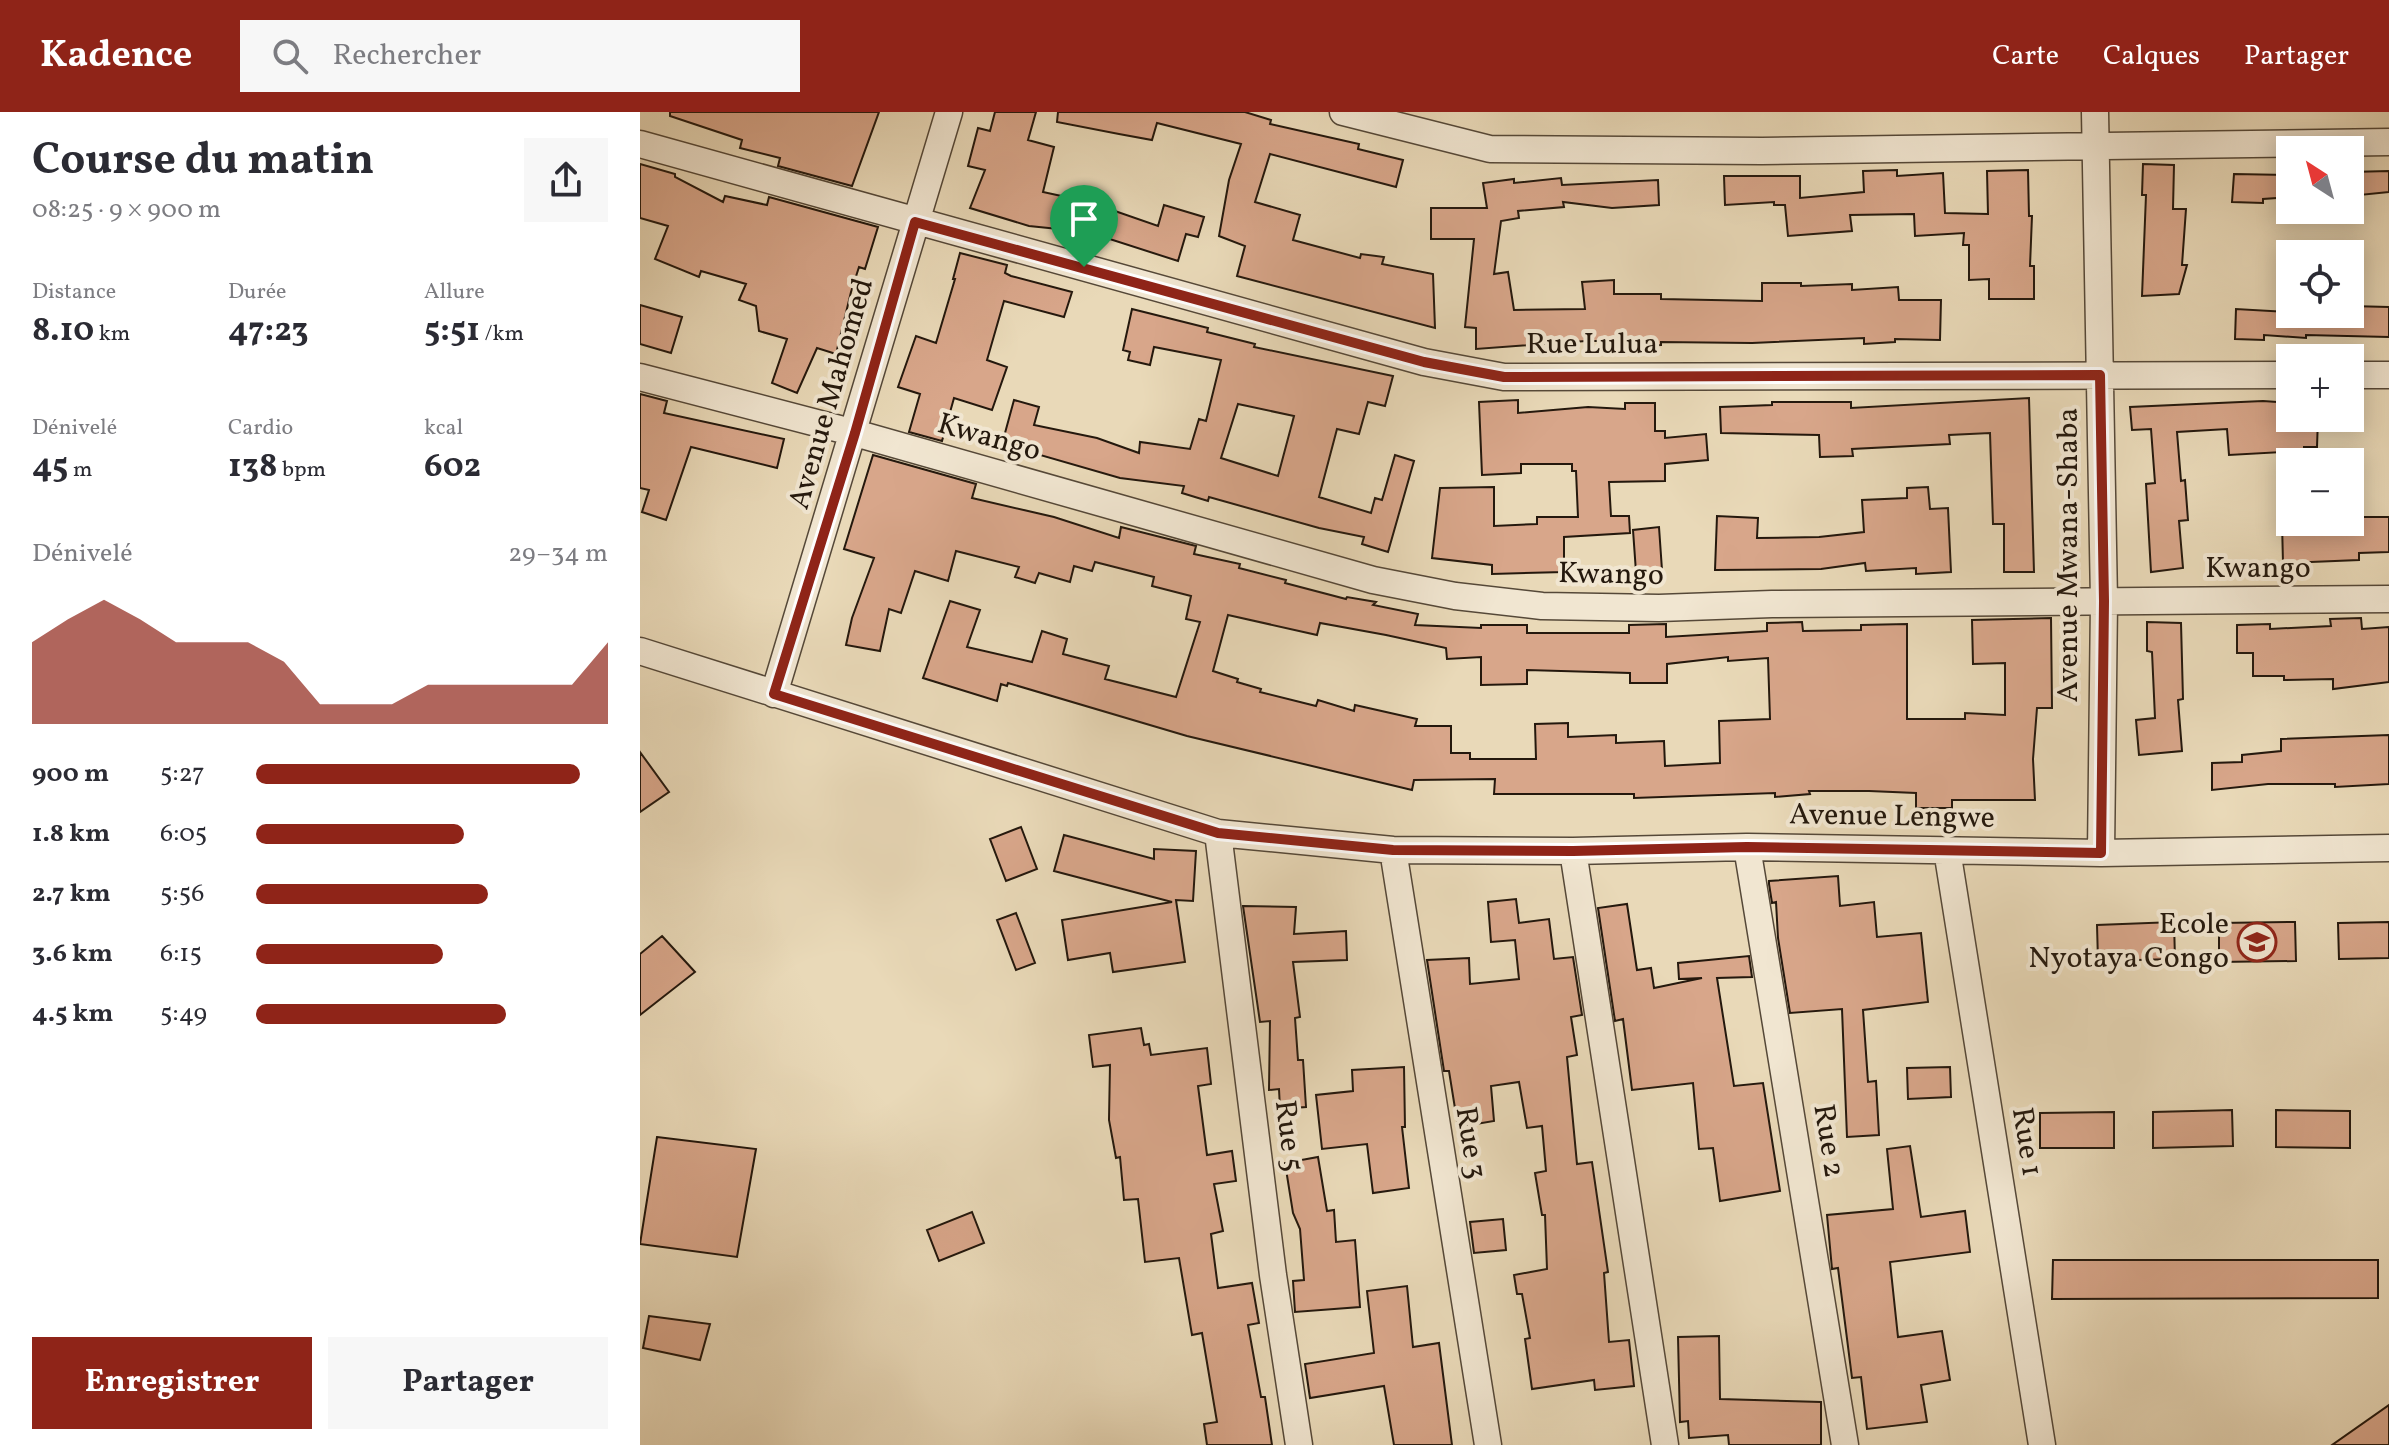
<!DOCTYPE html>
<html lang="fr">
<meta charset="utf-8">
<style>
body{margin:0;font-family:Vollkorn,serif;background:#f7f7f7;color:#2b2b33;height:100vh;display:flex;flex-direction:column;font-size:30px;white-space:nowrap}
*{box-sizing:border-box;margin:0}
p{font-size:26px;color:#7c7c81}
.icon{flex:none;width:44px;height:44px;fill:none;stroke:currentColor;stroke-width:2;stroke-linecap:round;stroke-linejoin:round}
.map{position:relative;flex:1;overflow:hidden}
.drawer{display:flex;flex-direction:column;background:#fff;width:640px}
.drawer>*{flex:none}
.needle{width:52px;rotate:324deg}
.buttons{position:absolute;left:1636px;top:24px;display:grid;gap:16px}
.buttons a{display:grid;place-items:center;width:88px;height:88px;border-radius:0px;background:#fff;box-shadow:0 4px 20px #0003;font-size:40px}
.pin{position:absolute;display:grid;place-items:center;width:68px;height:68px;color:#fff;margin:-82px -34px;border-radius:50% 50% 50% 0;rotate:-45deg;box-shadow:0 0 8px #0007}
.pin .icon{rotate:45deg}
.round{display:grid;place-items:center;flex:none;width:84px;height:84px;border-radius:0px;background:#f7f7f7}
.overview{display:flex;align-items:center;justify-content:space-between;height:136px;padding:0 32px}
h1{font-size:44px;font-weight:700;line-height:60px}
.stats{display:grid;grid-template-columns:repeat(3,1fr);gap:12px;height:136px;padding:8px 32px}
.stats div{display:grid;align-content:center}
.stats b{font-size:34px;font-weight:700}
.stats small{font-size:22px;font-weight:400}
.stats p{font-size:22px}
.chart{height:224px;padding:16px 32px}
.chart p{display:flex;justify-content:space-between}
.chart svg{width:100%;height:144px;margin-top:8px;fill:#8f2418;opacity:.7}
.cta{display:flex;gap:16px;margin-top:auto;padding:16px 32px}
.cta a{flex:1;height:92px;border-radius:0px;background:#8f2418;color:#fff;font-size:32px;font-weight:700;line-height:92px;text-align:center}
.cta a+a{background:#f7f7f7;color:#2b2b33}
ul{padding:0 32px;list-style:none;font-size:26px}
li{display:grid;grid-template-columns:128px 96px 1fr;align-items:center;height:60px}
li i{height:20px;border-radius:10px;background:#8f2418}
header{display:flex;align-items:center;gap:48px;box-sizing:border-box;height:112px;padding:0 40px;background:#8f2418;color:#fff}
header strong{font-size:38px}
nav{display:flex;gap:44px;margin-inline-start:auto;font-size:28px}
.search{width:560px;height:72px;background:#f7f7f7;display:flex;align-items:center;gap:20px;box-sizing:border-box;padding:0 28px;border-radius:0px;color:#7c7c81;font-size:30px}
main{display:flex;flex:1;min-height:0}
.map>svg:first-child{display:block}
.building{fill:#d8a68a;stroke:#24180d;stroke-width:2;fill-rule:evenodd}
.lines{fill:none;stroke-linecap:round;stroke-linejoin:round}
.minor-casing{stroke:#554838;stroke-width:29}
.minor{stroke:#f1e6d1;stroke-width:26}
.route-casing{stroke:#fff;stroke-width:16}
.route{stroke:#8f2418;stroke-width:10}
.labels{text-anchor:middle;dominant-baseline:central;stroke-width:8;stroke-linejoin:round;paint-order:stroke}
.street-label{font-size:30px;fill:#24180d;stroke:#f1e6d1}
.poi-label{font-size:30px;fill:#24180d;stroke:#f1e6d1;text-anchor:end}
</style>
<header>
<strong>Kadence</strong>
<div class="search"><svg class="icon" aria-label="search" viewBox="0 0 24 24"><circle cx="10" cy="10" r="6"/><path d="M15 15l6 6"/></svg>Rechercher</div>
<nav><a>Carte</a><a>Calques</a><a>Partager</a></nav>
</header>
<main>
<section class="drawer">
<div class="overview"><div><h1>Course du matin</h1><p>08:25 · 9 × 900 m</p></div><a class="round"><svg class="icon" aria-label="share" viewBox="0 0 24 24"><path d="M12 15V3M7 8l5-5 5 5M5 13v7h14v-7"/></svg></a></div>
<div class="stats">
<div><p>Distance</p><b>8.10<small> km</small></b></div>
<div><p>Durée</p><b>47:23</b></div>
<div><p>Allure</p><b>5:51<small> /km</small></b></div>
</div>
<div class="stats">
<div><p>Dénivelé</p><b>45<small> m</small></b></div>
<div><p>Cardio</p><b>138<small> bpm</small></b></div>
<div><p>kcal</p><b>602</b></div>
</div>
<div class="chart"><p><span>Dénivelé</span>29–34 m</p>
<svg viewBox="0 0 160 44" preserveAspectRatio="none"><path d="M0 44V19L10 12L20 6L30 12L40 19L50 19L60 19L70 25L80 38L90 38L100 38L110 32L120 32L130 32L140 32L150 32L160 19V44z"/></svg>
</div>
<ul>
<li><b>900 m</b>5:27<i style="width:92%"></i></li>
<li><b>1.8 km</b>6:05<i style="width:59%"></i></li>
<li><b>2.7 km</b>5:56<i style="width:66%"></i></li>
<li><b>3.6 km</b>6:15<i style="width:53%"></i></li>
<li><b>4.5 km</b>5:49<i style="width:71%"></i></li>
</ul>
<div class="cta"><a>Enregistrer</a><a>Partager</a></div>
</section>
<div class="map">
<svg width="1749" height="1333" viewBox="0 0 1749 1333">
<rect width="100%" height="100%" fill="#e9d9b8"/>
<filter id="stains"><feTurbulence type="fractalNoise" baseFrequency=".0025" numOctaves="4"/><feColorMatrix values="0 0 0 0 .2 0 0 0 0 .09 0 0 0 0 .02 0 0 0 .5 -.17"/></filter>
<radialGradient id="worn" r=".72"><stop offset=".6" stop-color="#630" stop-opacity="0"/><stop offset="1" stop-color="#630" stop-opacity=".3"/></radialGradient>
<path class="building" d="M30,0H239L212,74L138,54L140,46L100,36L102,28L30,4Z
M355,0H396L388,28L414,35L403,80L449,90L518,114L524,93L564,105L558,125L546,122L538,149L448,120L389,114L330,96L345,58L328,54L338,16L350,19Z
M418,0H605L631,8L630,12L719,32L718,37L763,48L756,75L630,42L615,90L660,103L653,128L720,146L721,142L744,145L742,152L793,162L795,216L597,164L605,134L579,124L589,68L601,32L517,11L512,28L479,22L417,10Z
M0,52L35,62V65L83,90L85,84L127,93L129,85L238,115L225,157L219,155L211,180L196,242L177,236L157,281L132,271L147,227L119,219L116,194L99,188L106,172L61,159L59,165L15,147L28,114L0,106Z
M1503,52L1534,53L1533,97H1546L1542,153H1547L1539,182L1502,184L1506,83H1502Z
M1257,58V64L1303,61L1305,101L1348,102L1347,59L1388,58L1389,104H1392L1390,154H1394V187H1349V167L1329,168V133H1323L1324,121L1275,124L1274,102L1210,103L1212,119L1148,124L1145,93H1134V90L1085,93L1084,64H1160V86L1224,80L1223,59Z
M1749,59V80L1710,84V60Z
M1594,62L1650,63V85L1623,87V91L1592,90Z
M921,66L922,73L1018,68L1019,93L972,96L923,90L924,95L878,99L879,106L861,109L854,162L868,160L874,198L945,197L942,170L974,168V182H1021V187L1122,189V171H1161V174L1212,172V178L1258,175L1259,188H1301L1300,228L1255,227V230L1224,232V226L1112,231L1021,230V233L991,234V229H946L836,237V216L825,215L834,127H791V96H847L843,71L874,67V71Z
M320,141L367,153L365,161L371,164L432,180L424,205L364,189L347,248L367,255L352,298L314,286L302,329L269,320L280,282L258,275L276,224L296,231L315,167H313Z
M0,193L42,205L31,241L0,232Z
M1710,194L1749,195V225L1666,223V226L1624,223V228L1595,227L1596,197L1650,200V202H1710Z
M492,197L568,216L567,220L615,232L614,235L753,264L745,294L728,290L719,322L697,317L679,385L731,401L735,386L742,388L755,343L774,349L748,440L722,432L724,425L679,416L569,385L568,389L542,381L544,374L480,366L362,332L374,288L399,295L394,313L457,326L499,341L500,330L550,337L559,307L566,309L581,248L514,235L510,253L488,248L490,240L483,238ZM598,292L654,304L638,364L581,346Z
M0,282L27,289L24,301L144,327L137,356L51,335L26,408L2,400L9,378L0,376Z
M1389,286L1394,460H1364V412H1353L1350,321L1309,323L1310,332L1212,337L1213,344L1180,345L1179,323L1081,321L1080,295L1132,293V290H1211V296Z
M878,288V301L948,295L985,297V291H1015V319H1025V326L1066,322L1068,348L1025,352V369L969,370L971,404H989L990,421L924,425V460L852,462V453L792,446L800,376L854,375V414L897,412V405H938L936,359H932V352H881V361L842,363L839,290Z
M1623,289L1650,291V306H1678L1677,335H1664V347H1642V340L1589,343L1587,317L1537,320L1541,369L1545,368L1548,408L1539,409L1543,456L1511,460L1506,372L1515,371L1511,317L1492,318L1490,295Z
M233,343L336,372L332,386L414,405L479,426L481,415L556,434L554,442L600,452L599,456L646,468L645,471L706,487L707,485L736,490L733,493L778,502L775,513L841,516V513H887V521H989V513L1026,512V525L1127,519V511L1162,510L1163,519L1221,518V513L1267,512V607H1325V601L1365,603V551L1333,552L1332,508L1411,506L1412,596H1397L1393,647L1395,688H1312V696H1276V681L1229,679H1169L1170,682L1135,685V681L994,686V682H854L855,667L774,668L772,678L547,624L368,571L367,574L361,572L357,589L283,566L310,489L340,498L327,535L392,550L402,519L427,527L423,542L469,554L465,567L536,585L560,510L546,507L551,484L512,474L514,465L455,450L452,459L434,454L430,470L399,461L395,471L375,465L379,455L316,439L308,469L275,459L261,501L249,497L240,539L206,533L212,506L234,446L204,437ZM588,503L677,523L680,511L746,523L806,536L807,547L841,545V573L887,572V558L990,561V571H1027V552L1088,545V549L1128,546L1130,607L1079,609L1080,651L1025,654L1024,629L976,631V623L928,625V611L895,612L896,647H830V641H811V614H775L777,607L715,593L714,599L678,588L676,594L620,580L621,577L597,570L598,567L573,559Z
M1288,375L1290,397L1308,396L1311,460L1276,462V456L1226,459L1225,451L1181,457L1075,458L1077,404L1118,406L1117,426L1179,425L1224,420L1222,388L1267,386V376Z
M1710,405H1749V440L1719,441V448L1643,451L1642,410H1710Z
M1019,415L1022,458L996,460L993,418Z
M1721,506L1722,517L1749,515V570L1693,577V567L1644,568V564H1613V541H1597V513L1630,512V517L1691,514L1690,507Z
M1507,510L1541,511L1543,587L1538,588L1542,639L1499,643L1496,608L1515,606L1512,540L1507,539Z
M1749,623V672L1695,675V672H1628L1572,678V651L1602,650V643L1641,639V627Z
M0,640L29,680L0,700Z
M381,715L397,757L366,769L350,727Z
M424,723L514,747V737L556,739L553,789L536,788L545,850L473,860L470,841L428,848L422,808L532,790L414,759Z
M1198,764L1200,794L1234,790L1237,825L1281,821L1288,890L1223,898L1228,970L1236,969L1239,1023L1207,1025L1202,897L1150,901L1138,826L1136,790L1132,791L1129,772V769Z
M876,787L879,811L909,807L914,847L933,845L942,903L931,905L937,943L927,945L937,1052L952,1050L968,1160L964,1161L969,1230L989,1228L994,1274L955,1278L954,1268L892,1277L885,1227L890,1226L882,1182H877L874,1163L907,1157L905,1103H902L895,1061L906,1059L902,1014L887,1016L879,970L851,974L854,1009L818,1015L809,959H804L787,848L829,846L830,872L879,867L875,828L851,830L848,790Z
M987,792L997,858L1011,856L1014,876L1062,866L1039,867L1038,851L1109,844L1112,865L1077,866L1094,974L1123,971L1140,1079L1080,1089L1073,1036L1059,1037L1053,971L992,978L983,907L975,909L958,796Z
M603,794L656,795L654,822L706,819L707,848L653,850L660,905L655,906L658,948H663L666,995L640,997L639,977L629,978L630,909L620,910Z
M376,801L395,851L376,858L357,808Z
M1534,810L1535,847L1458,849L1457,813Z
M1655,810L1656,849L1579,850V811Z
M1749,810V846L1699,847L1698,811Z
M22,824L55,860L0,903V842Z
M501,916L504,933L509,932L511,943L567,936L571,972L558,974L567,1043L592,1039L596,1069L574,1072L583,1119L571,1122L578,1176L612,1171L619,1211L608,1213L621,1285H625L632,1333H567L564,1312L577,1310L562,1221L552,1223L539,1146L505,1150L498,1087L484,1088L480,1045L476,1046L469,1008L470,953L453,955L449,923Z
M764,955L765,1015H762L769,1076L733,1081L727,1032L682,1037L676,983L713,979L712,958Z
M1310,955L1311,985L1268,987L1267,956Z
M1592,998L1593,1034L1513,1036V1000Z
M1636,998L1710,999V1036L1636,1035Z
M1474,1000V1036H1400V1001Z
M17,1025L116,1037L97,1145L0,1132Z
M1270,1034L1281,1105L1325,1099L1330,1140L1250,1150L1258,1225L1302,1219L1310,1268L1281,1273L1287,1310L1227,1317L1221,1265L1212,1266L1198,1156L1192,1157L1187,1103L1253,1097L1247,1037Z
M678,1045L687,1099L694,1098L696,1130L715,1128L720,1195L655,1200L653,1169L664,1168L660,1117L653,1101L645,1051Z
M332,1100L344,1131L299,1149L287,1118Z
M863,1107L866,1138L834,1141L830,1110Z
M1413,1148H1738V1186L1412,1187Z
M767,1174L773,1235L799,1231L812,1333H754L744,1274L670,1286L665,1252L734,1241L727,1179Z
M9,1204L70,1212L60,1248L3,1236Z
M1079,1224L1080,1287L1181,1290V1333H1089L1088,1323L1049,1326L1048,1309L1040,1310L1038,1225Z
M1749,1293V1333H1692Z"/>
<g class="lines">
<g class="minor-casing">
<path id="minor" d="M703,0L850,37L1122,39L1749,30
M1455,0L1464,489L1461,741
M0,32L784,250L864,265L1650,263
M1710,263H1749
M0,265L215,321L733,468L815,484L902,494L1019,496L1132,492L1749,487
M0,539L578,721L753,738L933,739L1107,735L1461,741L1749,736
M134,582L309,0
M578,721L633,1163L659,1333
M1107,735L1205,1333
M753,738L848,1333
M1307,738L1402,1333
M933,739L1025,1333"/>
</g>
<use href="#minor" class="minor"/>
</g>
<g class="lines">
<g class="route-casing">
<path id="route" d="M275,110L784,250L864,265L1460,263L1464,489L1461,741L1107,735L933,739L753,738L578,721L134,582L215,321Z"/>
</g>
<use href="#route" class="route"/>
</g>
<defs>
<g id="school-ring" transform="scale(2)"><circle r="9.5" fill="#f1e6d1" stroke="#8f2418" stroke-width="1.5"/><path d="M0-5L7-2L0 1L-7-2ZM-4 1L0 2.5L4 1V4Q0 6-4 4Z" fill="#8f2418"/></g>
</defs>
<g fill-rule="evenodd">
<use href="#school-ring" x="1617" y="830"/>
</g>
<g class="labels">
<g class="street-label">
<text x="952" y="233">Rue Lulua</text>
<text transform="translate(192 282) rotate(-74)">Avenue Mahomed</text>
<text transform="translate(349 326) rotate(16)">Kwango</text>
<text transform="translate(1429 443) rotate(-90)">Avenue Mwana-Shaba</text>
<text x="1618" y="457">Kwango</text>
<text transform="translate(971 463) rotate(1)">Kwango</text>
<text transform="translate(1252 705) rotate(1)">Avenue Lengwe</text>
<text transform="translate(648 1024) rotate(83)">Rue 5</text>
<text transform="translate(1188 1029) rotate(81)">Rue 2</text>
<text transform="translate(1386 1030) rotate(81)">Rue 1</text>
<text transform="translate(830 1031) rotate(81)">Rue 3</text>
</g>
<g class="poi-label">
<text x="1589" y="813">Ecole<tspan x="1589" dy="34">Nyotaya Congo</tspan></text>
</g>
</g>
<rect width="100%" height="100%" filter="url(#stains)"/>
<rect width="100%" height="100%" fill="url(#worn)"/>
</svg>
<div class="buttons">
<a><svg class="needle" viewBox="-14 -14 28 28"><path d="M0-13l5 13h-10z" fill="#e53935"/><path d="M0 13l5-13h-10z" fill="#7c7c81"/></svg></a>
<a><svg class="icon" aria-label="locate" viewBox="0 0 24 24"><circle cx="12" cy="12" r="6"/><path d="M12 2v4M12 18v4M2 12h4M18 12h4"/></svg></a>
<a>+</a>
<a>−</a>
</div>
<div class="pin" style="left:444px;top:155px;background:#1e9e55"><svg class="icon" aria-label="arrive" viewBox="0 0 24 24"><path d="M6 21V4h12l-3 4 3 4H6"/></svg></div>
</div>
</main>
